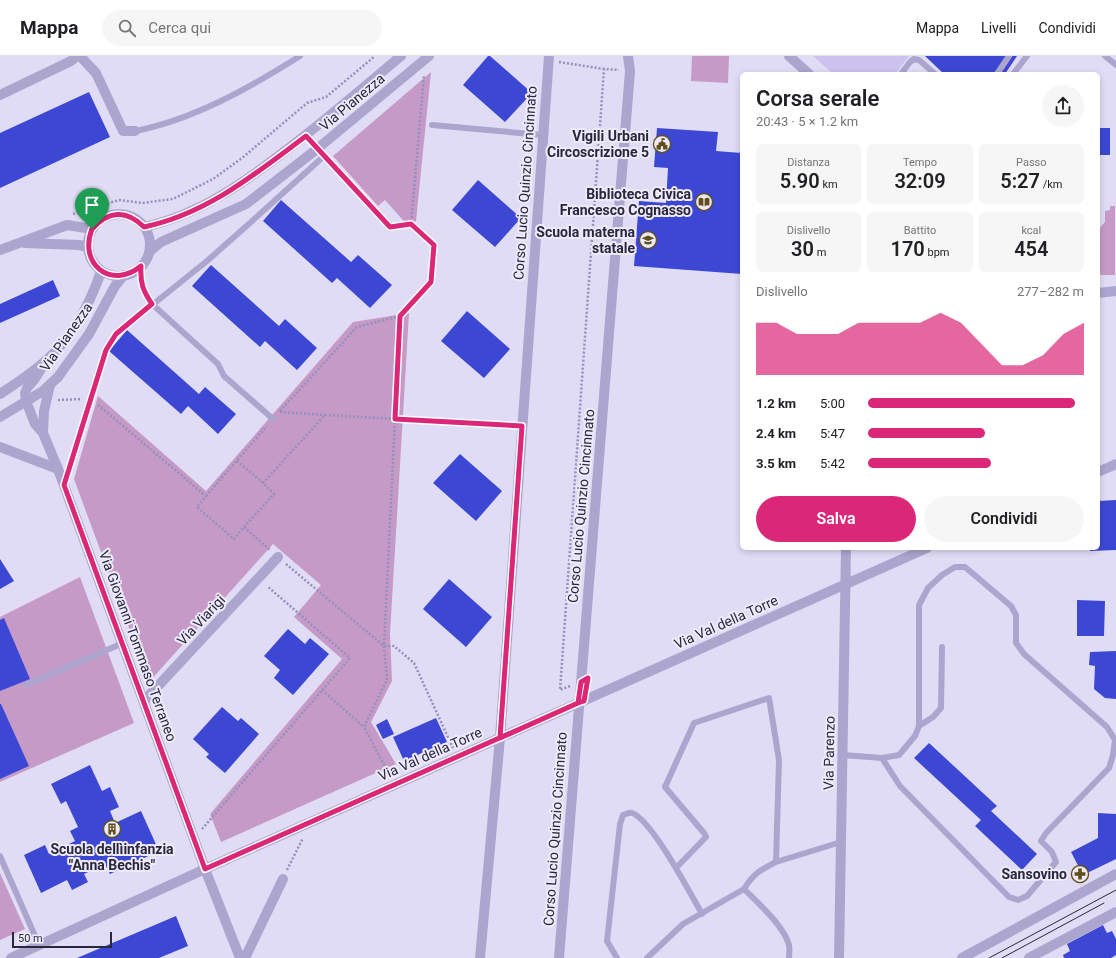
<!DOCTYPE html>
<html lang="it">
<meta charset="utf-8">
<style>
body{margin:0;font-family:Roboto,sans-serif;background:#f6f6f6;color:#202124;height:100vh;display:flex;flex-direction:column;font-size:15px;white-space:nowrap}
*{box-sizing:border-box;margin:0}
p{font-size:13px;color:#757577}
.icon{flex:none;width:22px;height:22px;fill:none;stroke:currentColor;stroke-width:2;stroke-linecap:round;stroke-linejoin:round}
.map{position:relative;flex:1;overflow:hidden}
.drawer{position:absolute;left:740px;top:16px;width:360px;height:478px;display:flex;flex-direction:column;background:#fff;border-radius:6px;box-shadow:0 2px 6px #0003}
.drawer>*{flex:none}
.scale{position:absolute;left:12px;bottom:10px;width:100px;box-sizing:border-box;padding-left:4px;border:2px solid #28283a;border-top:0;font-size:11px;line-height:14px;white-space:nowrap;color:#28283a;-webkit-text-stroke:3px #eeeafc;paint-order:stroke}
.pin{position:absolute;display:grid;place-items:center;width:34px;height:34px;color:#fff;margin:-41px -17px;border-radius:50% 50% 50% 0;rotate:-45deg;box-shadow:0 0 4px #0007}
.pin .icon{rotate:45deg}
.round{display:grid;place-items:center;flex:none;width:42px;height:42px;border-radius:21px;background:#f6f6f6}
.head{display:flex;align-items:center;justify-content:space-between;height:68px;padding:0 16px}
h1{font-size:22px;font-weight:600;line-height:30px}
.metrics{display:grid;grid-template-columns:repeat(3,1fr);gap:6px;height:68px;padding:4px 16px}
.metrics div{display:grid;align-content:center;border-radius:6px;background:#f6f6f6;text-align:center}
.metrics b{font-size:20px;font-weight:600}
.metrics small{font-size:11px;font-weight:400}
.metrics p{font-size:11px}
.chart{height:112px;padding:8px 16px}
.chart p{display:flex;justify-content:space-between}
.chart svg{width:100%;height:72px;margin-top:4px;fill:#db2777;opacity:.7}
.button{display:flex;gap:8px;margin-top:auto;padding:8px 16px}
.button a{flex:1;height:46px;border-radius:24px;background:#db2777;color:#fff;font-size:16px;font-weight:600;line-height:46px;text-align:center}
.button a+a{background:#f6f6f6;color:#202124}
ul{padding:0 16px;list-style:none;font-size:13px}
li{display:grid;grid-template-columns:64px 48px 1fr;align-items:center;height:30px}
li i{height:10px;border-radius:5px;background:#db2777}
header{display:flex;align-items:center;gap:24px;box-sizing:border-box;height:56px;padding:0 20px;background:#fff;border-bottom:1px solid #e0e0e0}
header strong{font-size:19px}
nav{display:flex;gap:22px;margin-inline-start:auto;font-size:14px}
.search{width:280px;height:36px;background:#f6f6f6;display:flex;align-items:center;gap:10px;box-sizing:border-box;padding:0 14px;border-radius:22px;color:#757577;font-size:15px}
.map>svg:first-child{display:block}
.green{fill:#c69ac6}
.plaza{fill:#ccc2ef}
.building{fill:#3c48d4}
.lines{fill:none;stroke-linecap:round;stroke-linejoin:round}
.path{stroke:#9590bb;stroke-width:2.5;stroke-dasharray:2 2;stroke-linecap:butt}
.service{stroke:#aca6cf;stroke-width:6}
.minor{stroke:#aca6cf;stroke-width:10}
.tertiary{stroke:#aca6cf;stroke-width:10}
.tram{stroke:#28283a;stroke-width:1}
.route-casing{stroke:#fff;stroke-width:8}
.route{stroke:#db2777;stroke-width:5}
.labels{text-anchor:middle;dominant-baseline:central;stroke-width:4;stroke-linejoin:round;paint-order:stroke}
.street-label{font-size:14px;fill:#28283a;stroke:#eeeafc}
.poi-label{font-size:14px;font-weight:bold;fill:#28283a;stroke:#eeeafc;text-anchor:end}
</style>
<header>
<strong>Mappa</strong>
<div class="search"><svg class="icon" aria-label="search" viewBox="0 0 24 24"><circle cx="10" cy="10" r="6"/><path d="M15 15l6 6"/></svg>Cerca qui</div>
<nav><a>Mappa</a><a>Livelli</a><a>Condividi</a></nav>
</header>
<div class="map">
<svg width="1116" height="902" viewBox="0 0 1116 902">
<rect width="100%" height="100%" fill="#e1dcf5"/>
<path class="green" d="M692,0H729L728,27L691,25Z
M431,16L416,165L410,172L385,144L378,150L333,100Z
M1110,150H1115V219H1098V174L1105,166V155L1110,154Z
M409,257L390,578L392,625L371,666L396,708L221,786L210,758L342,603L294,561L321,529L273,488L149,626L74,423L98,340L206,435L353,266Z
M80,521L134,667L0,726V561Z
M0,817L25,873L0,884Z"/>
<path class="plaza" d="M813,0H909L895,18H833Z"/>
<path class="building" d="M488,0H490L532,37L505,66L463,29Z
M925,0H1017L1005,18H944Z
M89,36L110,81L0,132V77Z
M657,72L718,76L716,95L742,97V218L634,210L639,145L666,147L668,112L654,111Z
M1098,72H1110V99H1098Z
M478,124L521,162L495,191L452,154Z
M281,144L351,206L358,199L392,229L370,252L337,222L332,227L263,165Z
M211,209L279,270L285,263L317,292L297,314L265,285L260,291L192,230Z
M53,224L60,240L0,267V248Z
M467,255L510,293L484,322L441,285Z
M127,274L199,338L205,331L236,358L218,378L188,350L181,358L109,295Z
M460,398L502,435L476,465L433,427Z
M1116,444V494L1090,495V492H1098V445Z
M0,503L14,525L0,533Z
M449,523L492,561L466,591L423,553Z
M1077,544L1105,545L1104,580H1077Z
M4,562L30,623L0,635V564Z
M288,573L305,588L310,582L329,598L293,639L274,622L280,614L264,600Z
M1116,595V643L1105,642L1094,633L1095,610L1089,609L1090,596Z
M0,648H1L29,710L0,723Z
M222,651L238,665L241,662L259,678L225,717L206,701L209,698L193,683Z
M436,662L447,686L404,705L393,681Z
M387,663L394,678L383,683L376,669Z
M929,687L997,750L991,755L1037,798L1022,814L975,770L981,764L914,702Z
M90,709L102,735L110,731L119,751L110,755L115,767L141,755L159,795L110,818L105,808L84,818L88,826L72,834L67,824L41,837L24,799L45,789L49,798L75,785L70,775L78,771L66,745L61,748L51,728Z
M1098,757L1116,758V803L1083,819L1071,796L1098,782Z
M176,860L188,890L159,902H77Z
M1103,869L1107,877L1112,875L1116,883V899L1111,902H1064L1063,899L1070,895L1067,888Z"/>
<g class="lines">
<path class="path" d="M559,6L604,13
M73,158L119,144L142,147L173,143L213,123L242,102L307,47L326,41L375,0
M398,170L411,168
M58,344L81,343
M98,349L206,440L197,451L234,483L244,471L270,494
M280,355L357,271L400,260
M280,356L325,359
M237,405L263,427
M206,440L267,370
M244,471L274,438L263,427L325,359L511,369
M286,508L384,590H394L414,607L453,692
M570,630L560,634L604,13L619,14
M322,634L364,671
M390,720L364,671L387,624L384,590L400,260L431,226L433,189L411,168L424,19
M202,773L350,602L267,530
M287,814L303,782"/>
<path class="service" d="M1105,0L1116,9
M901,18L910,6L914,3L919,4L935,18
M997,18L1009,0
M1013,18L1027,0
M432,69L542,79
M135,75C193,64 251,31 300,0
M322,98L389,171
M141,210C140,227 143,235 152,248L218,308L224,320L273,363
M64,429L100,310L106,294L116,278L207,205L251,166L324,100
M26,629L123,587
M919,670L933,661L941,652L942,591
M843,699L882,702L900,730L1009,841L1018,844L1027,840L1056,806L1052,796L1041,785L1046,777L1109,712L1113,699L1115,684L1107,671L1024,598L1016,587V559L1011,550L965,511H955L942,519L928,532L919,549V670L915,680L899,699L882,702
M0,800L39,889
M676,812L706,781L704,777L665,731L694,667L769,642L779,704L776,806L841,786
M744,833C754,817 759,815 776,806
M617,902L607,885L620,768L623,759C627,758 629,756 632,757C652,764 690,837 702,858
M647,902L683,868L744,833C758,847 784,870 789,889C790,893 789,898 789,902"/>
<path class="minor" d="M80,0L96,17L123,75H135
M789,0L809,18
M0,39L71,5L77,0
M25,187L79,189L88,191
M0,194L67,169L92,173
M1098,237L1116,235
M46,305L34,324L27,332L25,337L26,345L35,368L43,377L58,413L205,813L240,902
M43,377L44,355L50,329
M0,391L58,413
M1098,416L1116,408
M144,645L278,501
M11,902L205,813L927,492
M245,902L283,823
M480,902L500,682L549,0
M559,902L630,15L628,0
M839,902L846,492"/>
<path class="tertiary" d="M88 189a31 31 0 1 1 62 0a31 31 0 1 1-62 0Z
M144,171C199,159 245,126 289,92C327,63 364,31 401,0
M149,196L161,186L246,148L317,93L429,0
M0,338C42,311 69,290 90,243C94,234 98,225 101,215
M0,361L43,335L58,321L89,278L115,230L124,219
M962,902L1116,818
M1029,902L1116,856"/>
<path class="tram" d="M989,902L1116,834
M1002,902L1104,847"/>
</g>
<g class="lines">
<g class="route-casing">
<path id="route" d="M92,173C78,209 112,234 141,210C140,227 143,235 152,248L116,278L106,294L64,429L205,813L578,647L581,626L588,622L584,645L578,647L500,682L522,370L395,363L400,260L431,226L434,189L411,168L390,171L306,80C255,118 207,158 144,171C126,153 108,155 92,173"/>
</g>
<use href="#route" class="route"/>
</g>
<defs>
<g id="civic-ring" transform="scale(0.9)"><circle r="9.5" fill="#eeeafc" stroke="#614f18" stroke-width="1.5"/><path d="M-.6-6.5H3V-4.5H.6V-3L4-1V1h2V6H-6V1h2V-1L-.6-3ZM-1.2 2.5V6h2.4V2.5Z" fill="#614f18"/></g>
<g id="library-ring" transform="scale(0.9)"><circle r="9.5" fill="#eeeafc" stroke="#614f18" stroke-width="1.5"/><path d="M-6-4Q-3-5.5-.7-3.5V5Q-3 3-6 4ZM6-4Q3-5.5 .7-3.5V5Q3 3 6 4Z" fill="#614f18"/></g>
<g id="school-ring" transform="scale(0.9)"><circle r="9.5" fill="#eeeafc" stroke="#614f18" stroke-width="1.5"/><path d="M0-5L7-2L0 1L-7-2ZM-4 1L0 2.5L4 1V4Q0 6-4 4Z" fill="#614f18"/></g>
<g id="building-ring" transform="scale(0.9)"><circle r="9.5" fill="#eeeafc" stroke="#614f18" stroke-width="1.5"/><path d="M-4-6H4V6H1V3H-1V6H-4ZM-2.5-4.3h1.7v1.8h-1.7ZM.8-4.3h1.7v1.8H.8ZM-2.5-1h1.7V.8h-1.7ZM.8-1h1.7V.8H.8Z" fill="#614f18"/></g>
<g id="pharmacy-ring" transform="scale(0.9)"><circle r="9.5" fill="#eeeafc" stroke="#614f18" stroke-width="1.5"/><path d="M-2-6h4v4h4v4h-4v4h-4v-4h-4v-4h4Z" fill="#614f18"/></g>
</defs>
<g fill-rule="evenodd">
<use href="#civic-ring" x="662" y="88"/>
<use href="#library-ring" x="704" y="146"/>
<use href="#school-ring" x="648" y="184"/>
<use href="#building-ring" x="112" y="773"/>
<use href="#pharmacy-ring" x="1080" y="818"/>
</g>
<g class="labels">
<g class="street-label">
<text transform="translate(352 46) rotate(-40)">Via Pianezza</text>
<text transform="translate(525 127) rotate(-86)">Corso Lucio Quinzio Cincinnato</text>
<text transform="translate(66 281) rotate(-55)">Via Pianezza</text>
<text transform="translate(581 450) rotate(-85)">Corso Lucio Quinzio Cincinnato</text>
<text transform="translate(201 564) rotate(-47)">Via Viarigi</text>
<text transform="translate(726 566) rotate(-24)">Via Val della Torre</text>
<text transform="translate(138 590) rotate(70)">Via Giovanni Tommaso Terraneo</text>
<text transform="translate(829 697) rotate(-89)">Via Parenzo</text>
<text transform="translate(430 698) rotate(-24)">Via Val della Torre</text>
<text transform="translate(555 773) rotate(-86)">Corso Lucio Quinzio Cincinnato</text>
</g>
<g class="poi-label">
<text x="649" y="80">Vigili Urbani<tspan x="649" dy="16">Circoscrizione 5</tspan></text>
<text x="691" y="138">Biblioteca Civica<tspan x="691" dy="16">Francesco Cognasso</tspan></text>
<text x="635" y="176">Scuola materna<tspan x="635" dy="16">statale</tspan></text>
<text x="112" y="793" text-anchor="middle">Scuola dellìinfanzia<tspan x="112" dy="16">"Anna Bechis"</tspan></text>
<text x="1067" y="818">Sansovino</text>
</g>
</g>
</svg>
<div class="scale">50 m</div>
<div class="pin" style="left:92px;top:173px;background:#1e9e55"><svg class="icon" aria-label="arrive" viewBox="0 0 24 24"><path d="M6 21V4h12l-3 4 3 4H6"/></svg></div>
<section class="drawer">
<div class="head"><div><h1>Corsa serale</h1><p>20:43 · 5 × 1.2 km</p></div><a class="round"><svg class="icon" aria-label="share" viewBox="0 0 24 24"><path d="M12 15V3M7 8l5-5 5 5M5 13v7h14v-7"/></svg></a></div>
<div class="metrics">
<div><p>Distanza</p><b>5.90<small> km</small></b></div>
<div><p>Tempo</p><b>32:09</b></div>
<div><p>Passo</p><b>5:27<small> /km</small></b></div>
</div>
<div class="metrics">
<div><p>Dislivello</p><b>30<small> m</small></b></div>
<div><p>Battito</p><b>170<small> bpm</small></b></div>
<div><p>kcal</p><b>454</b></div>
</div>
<div class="chart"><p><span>Dislivello</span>277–282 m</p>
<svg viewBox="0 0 160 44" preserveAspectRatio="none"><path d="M0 44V12L10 12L20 19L30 19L40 19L50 12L60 12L70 12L80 12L90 6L100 12L110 25L120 38L130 38L140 32L150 19L160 12V44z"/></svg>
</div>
<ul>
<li><b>1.2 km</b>5:00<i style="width:96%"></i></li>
<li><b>2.4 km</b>5:47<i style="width:54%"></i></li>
<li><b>3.5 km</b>5:42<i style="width:57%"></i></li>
</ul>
<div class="button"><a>Salva</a><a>Condividi</a></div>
</section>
</div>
